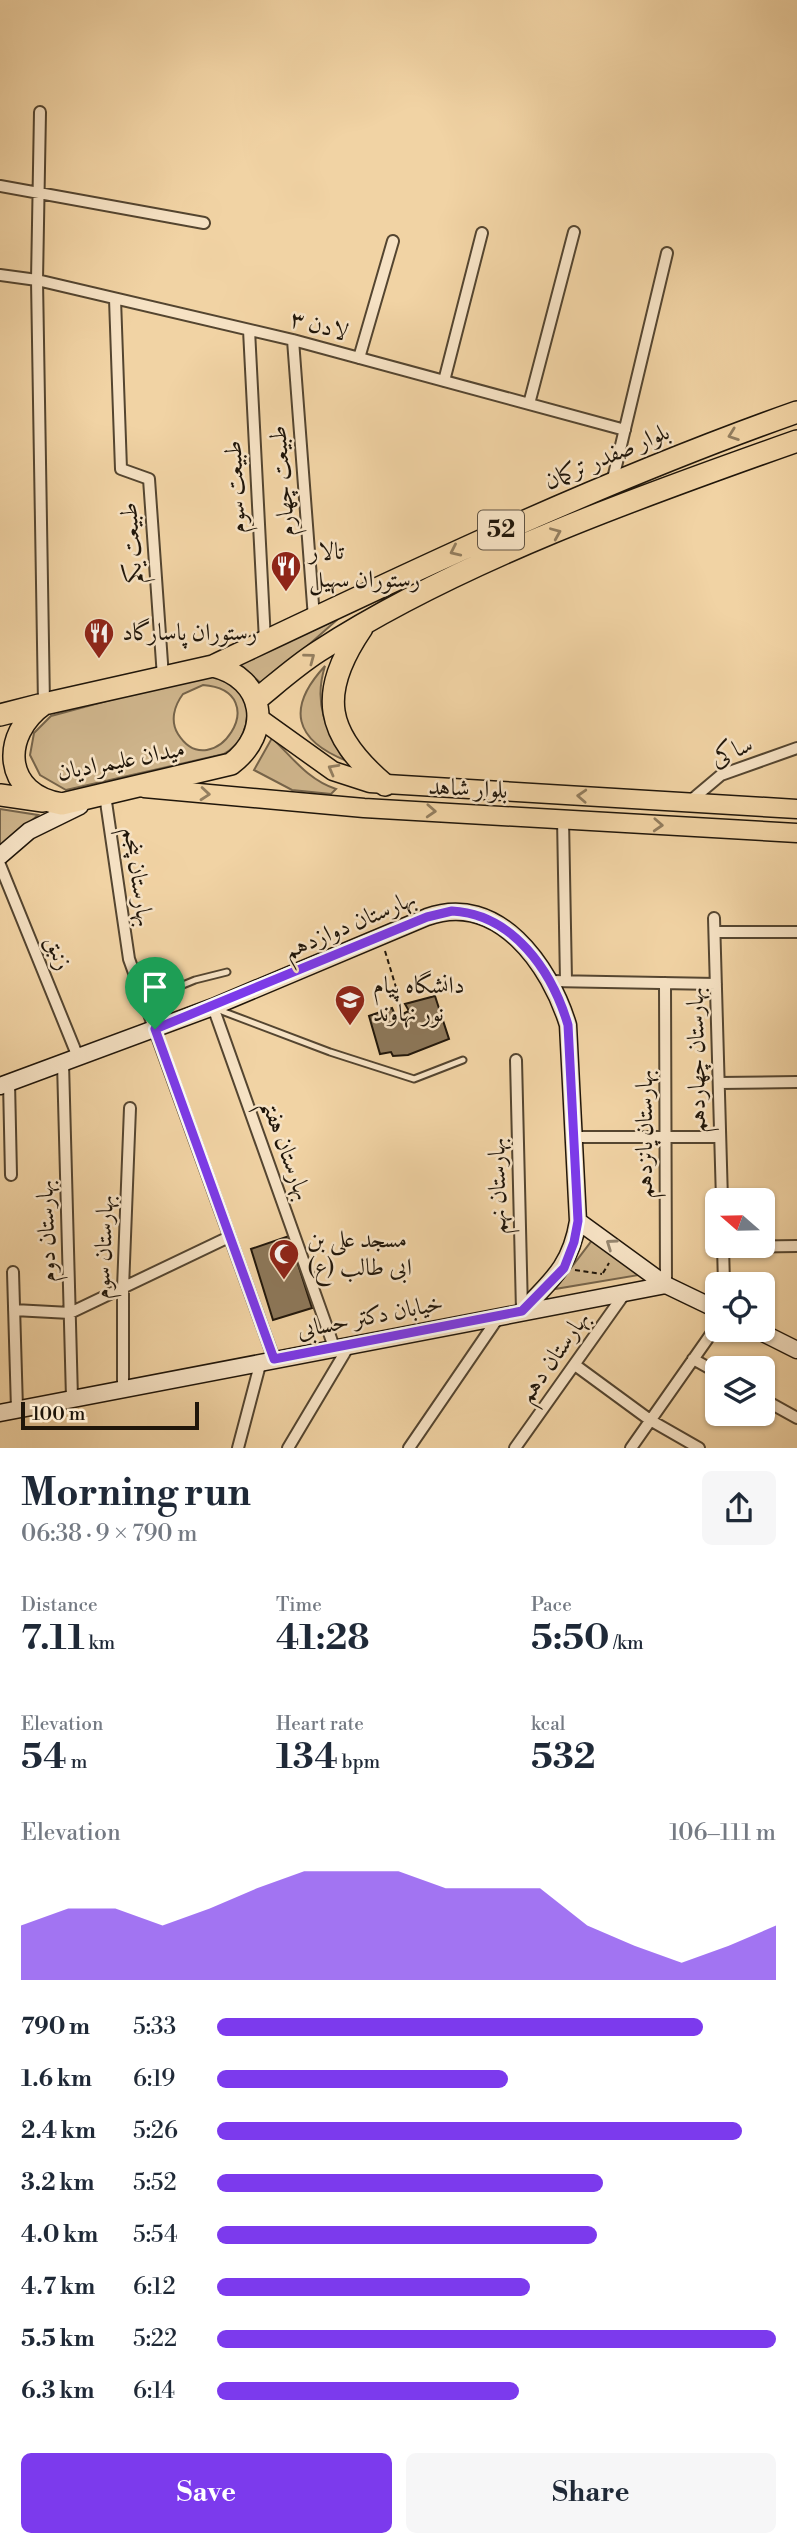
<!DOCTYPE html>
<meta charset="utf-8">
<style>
body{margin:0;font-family:"Libre Bodoni",Amiri,serif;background:#f6f6f7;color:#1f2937;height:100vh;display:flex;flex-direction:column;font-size:26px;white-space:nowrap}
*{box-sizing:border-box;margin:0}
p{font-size:23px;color:#747a83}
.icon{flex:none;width:38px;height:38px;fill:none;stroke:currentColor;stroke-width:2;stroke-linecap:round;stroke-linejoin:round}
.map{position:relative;height:1448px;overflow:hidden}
.side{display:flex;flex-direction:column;background:#fff;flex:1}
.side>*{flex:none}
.needle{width:46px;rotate:290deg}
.buttons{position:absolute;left:705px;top:1188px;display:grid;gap:14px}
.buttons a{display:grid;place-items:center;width:70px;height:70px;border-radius:10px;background:#fff;box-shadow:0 2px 5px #0004;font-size:35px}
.scale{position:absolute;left:21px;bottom:18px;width:178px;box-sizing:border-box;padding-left:7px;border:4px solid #20160a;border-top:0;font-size:19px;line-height:24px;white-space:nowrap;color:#20160a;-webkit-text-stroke:5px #f6e2c4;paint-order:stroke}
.pin{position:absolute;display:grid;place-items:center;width:60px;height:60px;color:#fff;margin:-72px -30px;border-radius:50% 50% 50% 0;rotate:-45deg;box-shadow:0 0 7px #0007}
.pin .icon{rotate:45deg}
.round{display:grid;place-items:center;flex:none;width:74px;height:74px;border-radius:10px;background:#f6f6f7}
.summary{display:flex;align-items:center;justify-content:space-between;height:119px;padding:0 21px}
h1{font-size:38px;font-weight:800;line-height:52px}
.metrics{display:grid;grid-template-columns:repeat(3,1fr);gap:10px;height:119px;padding:7px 21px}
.metrics div{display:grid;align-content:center}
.metrics b{font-size:35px;font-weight:800}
.metrics small{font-size:19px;font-weight:400}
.metrics p{font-size:19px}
.chart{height:196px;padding:14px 21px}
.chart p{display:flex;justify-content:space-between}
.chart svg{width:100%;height:126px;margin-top:7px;fill:#7c3aed;opacity:.7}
.button{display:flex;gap:14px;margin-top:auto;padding:14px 21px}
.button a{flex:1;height:80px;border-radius:10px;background:#7c3aed;color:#fff;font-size:28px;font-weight:800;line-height:80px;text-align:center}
.button a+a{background:#f6f6f7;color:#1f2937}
ul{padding:0 21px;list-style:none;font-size:23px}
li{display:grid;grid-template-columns:112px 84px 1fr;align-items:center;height:52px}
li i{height:18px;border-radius:9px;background:#7c3aed}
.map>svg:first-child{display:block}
.green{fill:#cdb38a;stroke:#76644a;stroke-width:2;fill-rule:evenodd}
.building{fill:#8d785a;stroke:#20160a;stroke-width:2}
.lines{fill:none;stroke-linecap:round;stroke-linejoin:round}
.lane-casing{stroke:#544530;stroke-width:9}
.street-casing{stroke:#544530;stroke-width:14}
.secondary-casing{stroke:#20160a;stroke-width:19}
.primary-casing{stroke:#20160a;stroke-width:21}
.highway-casing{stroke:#20160a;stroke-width:24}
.path{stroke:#20160a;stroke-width:2;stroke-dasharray:5 3.5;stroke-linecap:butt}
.lane{stroke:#f6e2c4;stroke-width:5}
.street{stroke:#f6e2c4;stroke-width:10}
.secondary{stroke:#f6e2c4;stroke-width:16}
.primary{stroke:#f1d3a4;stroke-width:18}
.highway{stroke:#f1d3a4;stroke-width:21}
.oneway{stroke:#937e5f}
.oneway2{stroke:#968670}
.route-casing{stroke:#fff;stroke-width:14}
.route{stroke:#7c3aed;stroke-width:9}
.labels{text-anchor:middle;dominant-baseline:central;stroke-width:5;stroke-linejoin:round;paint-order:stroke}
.shield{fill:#f6e2c4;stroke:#605342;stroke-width:2}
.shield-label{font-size:23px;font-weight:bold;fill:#20160a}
.street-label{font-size:24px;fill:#20160a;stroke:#f6e2c4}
.poi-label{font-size:24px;fill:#20160a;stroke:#f6e2c4;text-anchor:start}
</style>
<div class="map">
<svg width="797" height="1448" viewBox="0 0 797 1448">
<rect width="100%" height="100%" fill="#f1d3a4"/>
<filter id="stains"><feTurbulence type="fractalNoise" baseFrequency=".00286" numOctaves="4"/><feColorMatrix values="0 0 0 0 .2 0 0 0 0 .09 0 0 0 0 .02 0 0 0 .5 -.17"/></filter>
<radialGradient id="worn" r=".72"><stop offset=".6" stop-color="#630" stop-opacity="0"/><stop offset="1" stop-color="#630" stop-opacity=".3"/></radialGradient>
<path class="green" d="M338,619L263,685L239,664Z
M325,666C313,704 326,730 347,761C294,740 286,708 325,666Z
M199,676C206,676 216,675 222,677C258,690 253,738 224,754L66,790L40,775L30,755L34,733L51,716ZM203,685C278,691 212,788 178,734C170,721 174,706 183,694Z
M272,738C292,757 308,780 336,789L331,794L292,790L254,770Z
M0,809L38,815L0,848Z
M593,1239L639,1275L555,1289Z"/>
<path class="building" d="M435,996L449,1039L408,1055L393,1056L391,1052L380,1054L369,1016L392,1008L396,1017L409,1011L405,1004Z
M289,1236L312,1308L273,1320L251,1249Z"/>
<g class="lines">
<g class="lane-casing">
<path id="lane" d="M144,1001L195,980L227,972
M219,1010L330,1052L414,1079L463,1060"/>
</g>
<g class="street-casing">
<path id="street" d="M40,112L37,280L44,704
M0,186L204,223
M0,275L37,280L293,340L625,430
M115,299L121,469L149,479L163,677
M249,330L265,641
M293,340L314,618
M359,358L393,241
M444,381L482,233
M529,404L574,232
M612,483L667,253
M105,795L129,959L274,1359
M689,802L721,775L797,748
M563,819L566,981
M0,865L78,1057
M714,918L722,1200
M715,932H797
M551,981L716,984
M665,983L666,1285
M213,1007L334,1347
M516,1060L522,1311
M63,1063L72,1398
M9,1082L11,1175
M719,1083L797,1082
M574,1137H720
M723,1246L724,1284
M723,1247L797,1246
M13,1272L17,1409
M14,1310L70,1313L229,1237
M693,1359L718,1373
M575,1365L650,1420L699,1448
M123,1388V1288L130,1108
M763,1399L797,1418
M238,1448L261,1361
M288,1448L350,1344
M409,1448L500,1315
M515,1448L625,1293
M631,1448L718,1324"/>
</g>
<g class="secondary-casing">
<path id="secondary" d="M0,856L29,831L80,806
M0,1086L213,1007L427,917C498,891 550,966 568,1025L578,1221
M522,1311C552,1280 571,1265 578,1221L666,1285L718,1310
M757,1330L797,1350
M0,1413L666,1285"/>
</g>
<g class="primary-casing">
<path id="primary" d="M259,718L333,771L370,783L797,809
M144,788L364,808L797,833"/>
</g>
<g class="highway-casing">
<path id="highway" d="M362,628C317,694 325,734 385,785
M213,666C405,575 596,483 797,412
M213,666C265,678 273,733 231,764L62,804C3,795 0,735 44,704Z
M256,700C277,683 297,665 319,651C458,561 641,496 797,441
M0,715L39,705
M0,795L43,801"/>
</g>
<path class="path" d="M385,951L398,994
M575,1270L602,1274
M603,1273L609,1263"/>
<use href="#lane" class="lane"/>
<use href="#street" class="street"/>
<use href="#secondary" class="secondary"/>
<use href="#primary" class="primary"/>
<use href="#highway" class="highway"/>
</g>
<defs><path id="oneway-chevron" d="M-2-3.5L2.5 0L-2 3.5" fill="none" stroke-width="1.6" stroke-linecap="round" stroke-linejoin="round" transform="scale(1.75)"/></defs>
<g class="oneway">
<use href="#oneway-chevron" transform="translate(733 435) rotate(160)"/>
<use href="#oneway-chevron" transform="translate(556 533) rotate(-23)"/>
<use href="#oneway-chevron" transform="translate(455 551) rotate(155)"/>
<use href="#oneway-chevron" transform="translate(310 658) rotate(-37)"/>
<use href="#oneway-chevron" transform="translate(333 769) rotate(-151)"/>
<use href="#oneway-chevron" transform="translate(205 794) rotate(5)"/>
<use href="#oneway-chevron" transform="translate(582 796) rotate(-177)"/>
<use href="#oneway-chevron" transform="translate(431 811) rotate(3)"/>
<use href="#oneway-chevron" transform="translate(658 825) rotate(3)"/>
</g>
<use class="oneway2" href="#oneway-chevron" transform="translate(611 1244) rotate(-145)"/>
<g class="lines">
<g class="route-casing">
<path id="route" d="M452,911C513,914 552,971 568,1025L578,1221L574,1242L564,1268L522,1311L274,1359L155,1029L427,917Z"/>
</g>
<use href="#route" class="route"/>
</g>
<defs>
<g id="restaurant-pin" transform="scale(1.575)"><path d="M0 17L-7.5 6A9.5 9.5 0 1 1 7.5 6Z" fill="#8f2418" stroke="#f6e2c4"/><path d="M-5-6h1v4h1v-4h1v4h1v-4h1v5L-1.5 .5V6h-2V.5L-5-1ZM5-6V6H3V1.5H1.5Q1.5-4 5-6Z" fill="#fff"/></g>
<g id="university-pin" transform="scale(1.575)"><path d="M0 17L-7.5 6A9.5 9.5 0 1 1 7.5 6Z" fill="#8f2418" stroke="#f6e2c4"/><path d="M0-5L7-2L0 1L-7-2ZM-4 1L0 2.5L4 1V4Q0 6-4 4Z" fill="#fff"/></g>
<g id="mosque-pin" transform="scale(1.575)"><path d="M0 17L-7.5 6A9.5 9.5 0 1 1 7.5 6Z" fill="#8f2418" stroke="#f6e2c4"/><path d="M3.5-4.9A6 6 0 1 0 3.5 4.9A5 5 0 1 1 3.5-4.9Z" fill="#fff"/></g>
</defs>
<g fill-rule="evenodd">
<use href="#restaurant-pin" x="286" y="566"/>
<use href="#restaurant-pin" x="99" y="633"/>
<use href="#university-pin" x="350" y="1000"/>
<use href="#mosque-pin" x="284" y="1254"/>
</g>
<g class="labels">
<rect class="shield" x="478" y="510.5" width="46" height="39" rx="5"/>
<g class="shield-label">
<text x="501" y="530">52</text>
</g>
<g class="street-label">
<text transform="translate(319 326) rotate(15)">لادن ۳</text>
<text transform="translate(607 457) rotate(-23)">بلوار صفدر ترکمان</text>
<text transform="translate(283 481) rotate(-95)">طبیعت چهارم</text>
<text transform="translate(236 487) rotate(-93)">طبیعت سوم</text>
<text transform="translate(132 543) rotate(-94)">طبیعت یکم</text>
<text transform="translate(732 752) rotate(-24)">ساکی</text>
<text transform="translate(121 761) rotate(-11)">میدان علیمرادیان</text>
<text transform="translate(468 789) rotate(3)">بلوار شاهد</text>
<text transform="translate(138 877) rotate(82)">بهارستان پنجم</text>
<text transform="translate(350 925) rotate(-23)">بهارستان دوازدهم</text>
<text transform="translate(58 953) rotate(68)">زنبق</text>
<text transform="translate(697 1060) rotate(-91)">بهارستان چهاردهم</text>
<text transform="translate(645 1134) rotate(-90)">بهارستان پانزدهم</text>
<text transform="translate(286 1150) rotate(70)">بهارستان هفتم</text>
<text transform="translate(498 1186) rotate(-91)">بهارستان نهم</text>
<text transform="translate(47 1231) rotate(-92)">بهارستان دوم</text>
<text transform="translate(104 1247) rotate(-88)">بهارستان سوم</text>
<text transform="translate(370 1317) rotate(-11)">خیابان دکتر حسابی</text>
<text transform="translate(554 1357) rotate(-55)">بهارستان دهم</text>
</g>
<g class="poi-label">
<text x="309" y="552">تالار<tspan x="309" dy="28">رستوران سهیل</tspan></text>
<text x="122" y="633">رستوران پاسارگاد</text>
<text x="373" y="986">دانشگاه پیام<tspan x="373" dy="28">نور نهاوند</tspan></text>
<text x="307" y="1240">مسجد علی بن<tspan x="307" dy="28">ابی طالب (ع)</tspan></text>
</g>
</g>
<rect width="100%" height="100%" filter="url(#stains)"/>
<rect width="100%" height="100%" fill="url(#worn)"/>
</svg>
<div class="buttons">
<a><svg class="needle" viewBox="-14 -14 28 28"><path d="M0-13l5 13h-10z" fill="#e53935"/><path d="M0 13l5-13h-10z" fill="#747a83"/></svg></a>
<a><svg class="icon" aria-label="locate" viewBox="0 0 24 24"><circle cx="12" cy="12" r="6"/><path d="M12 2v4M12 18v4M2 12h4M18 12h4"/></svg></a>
<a><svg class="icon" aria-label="layers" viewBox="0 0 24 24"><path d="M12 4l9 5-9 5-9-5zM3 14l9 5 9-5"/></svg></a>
</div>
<div class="scale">100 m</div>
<div class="pin" style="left:155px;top:1029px;background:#1e9e55"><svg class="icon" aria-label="arrive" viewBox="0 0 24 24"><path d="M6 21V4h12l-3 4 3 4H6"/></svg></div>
</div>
<section class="side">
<div class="summary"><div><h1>Morning run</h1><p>06:38 · 9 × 790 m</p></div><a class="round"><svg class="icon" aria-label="share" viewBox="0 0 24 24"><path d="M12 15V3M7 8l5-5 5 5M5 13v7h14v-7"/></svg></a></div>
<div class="metrics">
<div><p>Distance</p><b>7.11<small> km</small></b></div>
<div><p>Time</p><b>41:28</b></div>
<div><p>Pace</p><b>5:50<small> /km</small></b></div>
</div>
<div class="metrics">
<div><p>Elevation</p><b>54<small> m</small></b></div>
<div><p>Heart rate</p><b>134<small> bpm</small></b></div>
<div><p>kcal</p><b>532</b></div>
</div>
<div class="chart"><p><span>Elevation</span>106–111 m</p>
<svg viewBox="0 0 160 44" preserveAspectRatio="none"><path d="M0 44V25L10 19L20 19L30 25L40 19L50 12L60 6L70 6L80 6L90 12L100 12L110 12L120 25L130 32L140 38L150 32L160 25V44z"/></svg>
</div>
<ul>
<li><b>790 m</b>5:33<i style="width:87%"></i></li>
<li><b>1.6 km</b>6:19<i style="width:52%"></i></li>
<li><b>2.4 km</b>5:26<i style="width:94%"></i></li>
<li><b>3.2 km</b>5:52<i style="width:69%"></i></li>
<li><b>4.0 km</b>5:54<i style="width:68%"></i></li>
<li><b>4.7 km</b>6:12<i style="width:56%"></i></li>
<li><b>5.5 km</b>5:22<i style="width:100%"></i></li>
<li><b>6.3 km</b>6:14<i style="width:54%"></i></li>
</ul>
<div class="button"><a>Save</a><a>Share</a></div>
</section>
